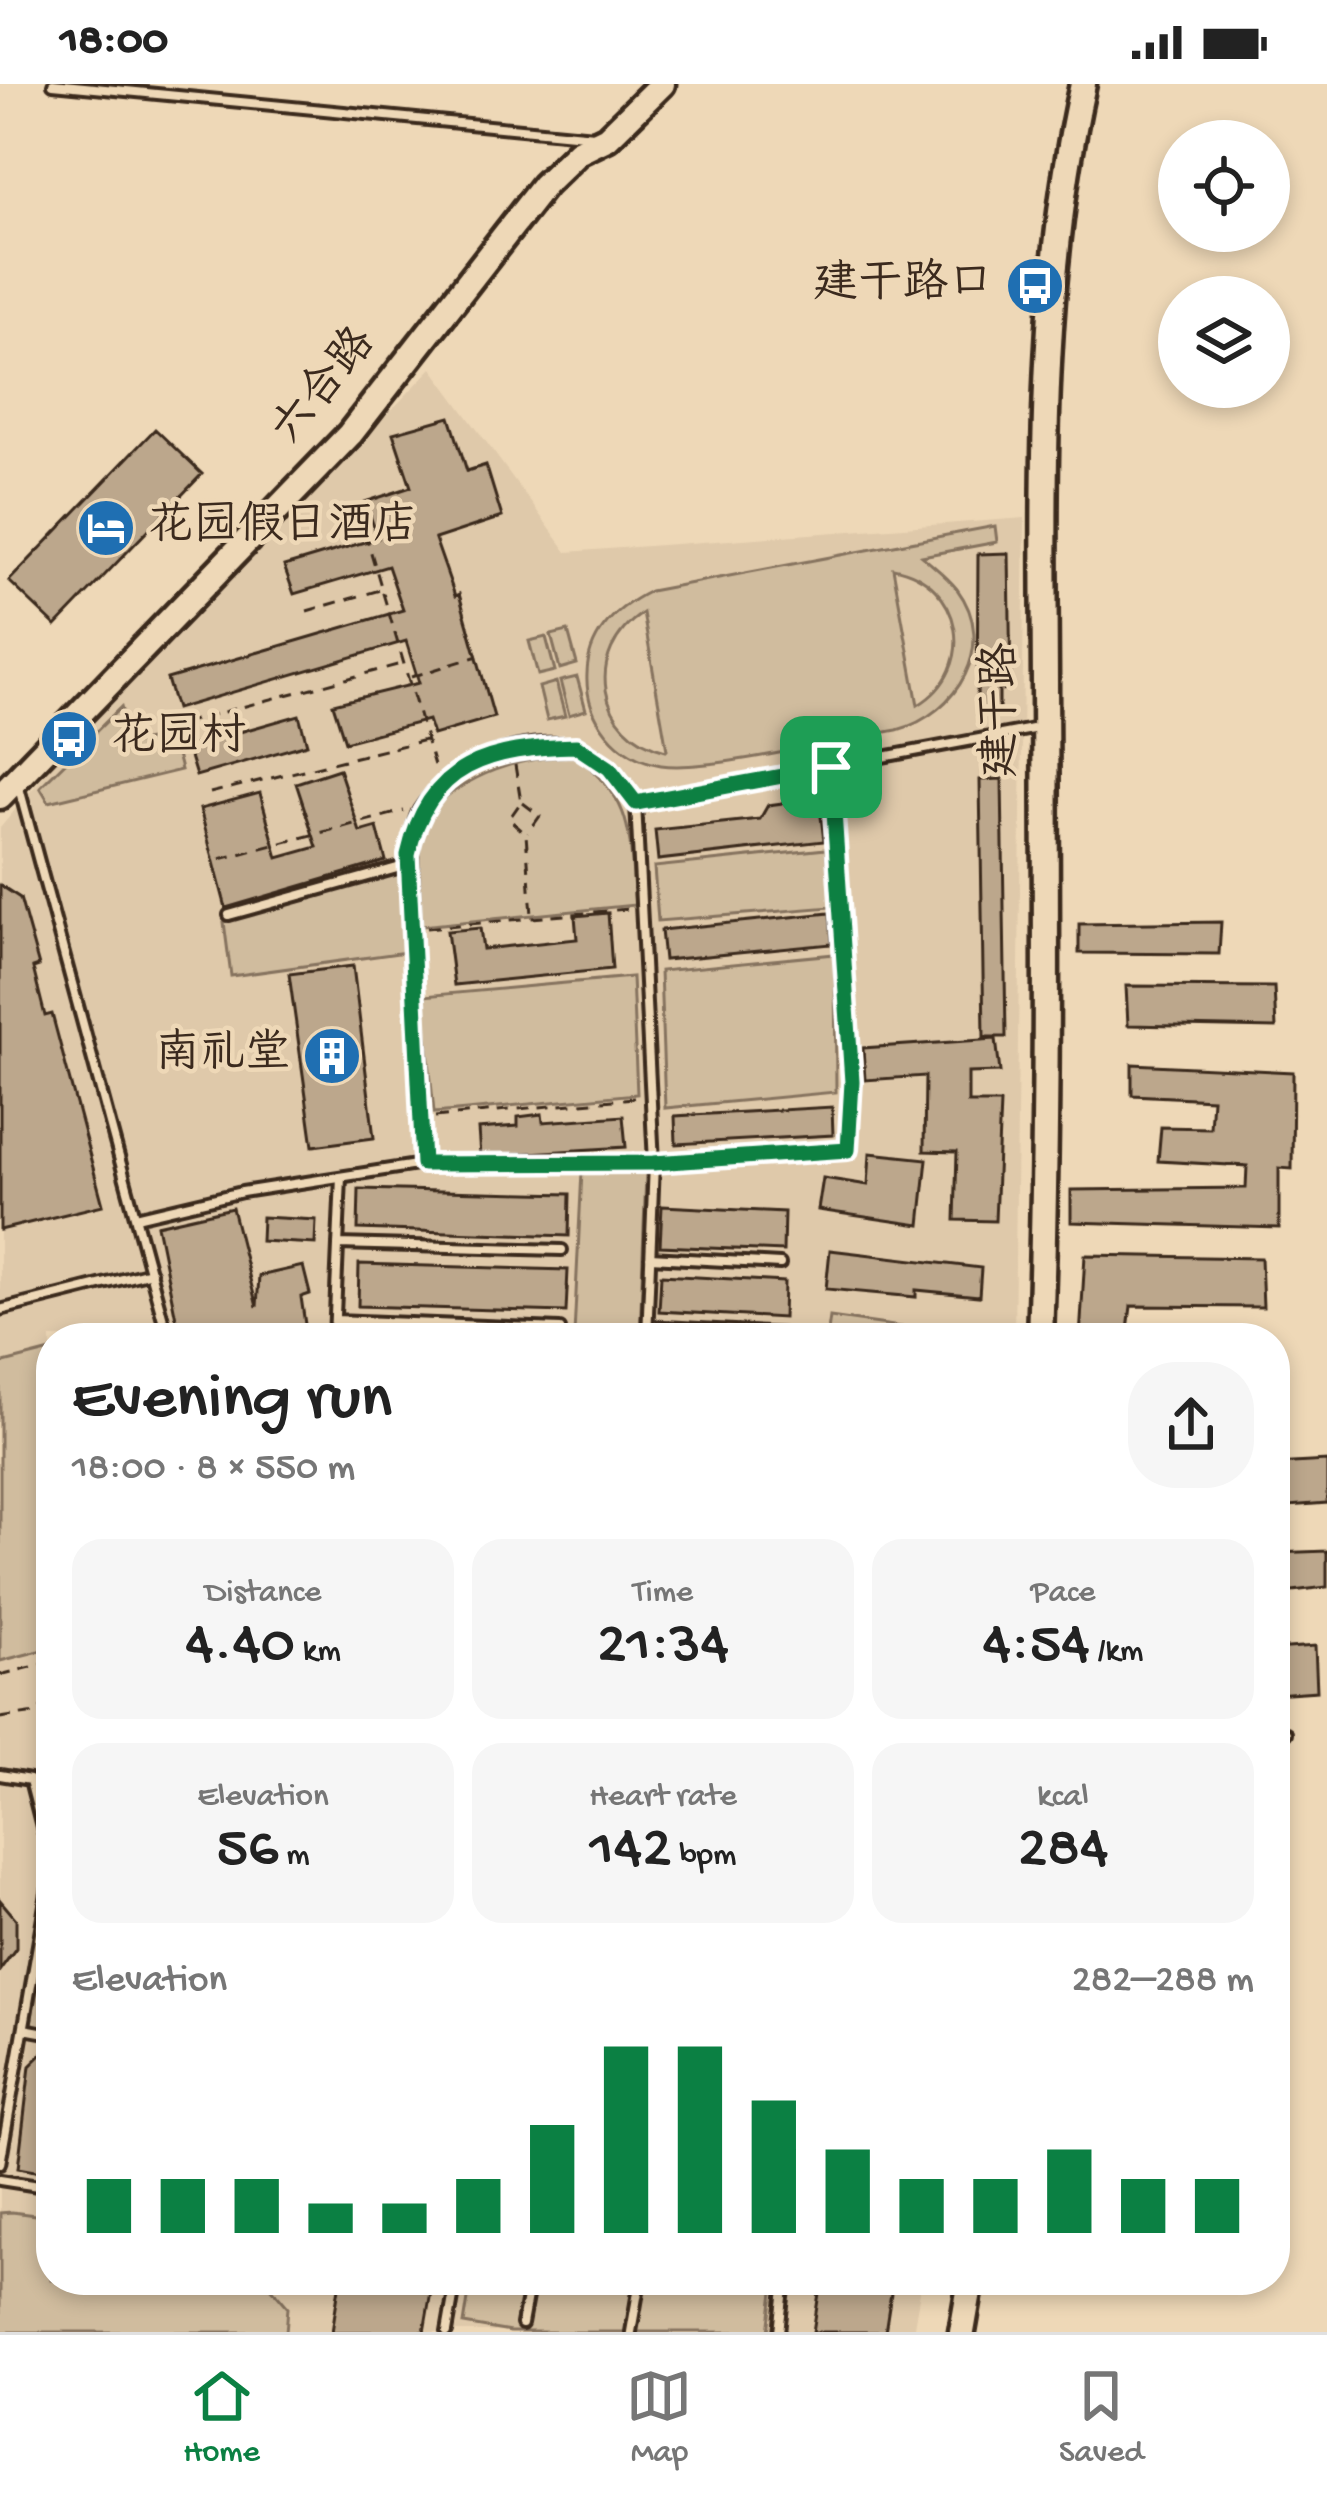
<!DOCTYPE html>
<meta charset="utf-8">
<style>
body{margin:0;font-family:"Gochi Hand","LXGW WenKai TC",sans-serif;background:#f6f6f6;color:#222;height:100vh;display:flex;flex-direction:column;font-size:45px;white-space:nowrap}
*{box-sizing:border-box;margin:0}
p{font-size:39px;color:#767676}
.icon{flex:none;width:66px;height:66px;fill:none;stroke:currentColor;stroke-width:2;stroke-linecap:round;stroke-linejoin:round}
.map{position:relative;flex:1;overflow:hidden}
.sheet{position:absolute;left:36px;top:1239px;width:1254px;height:972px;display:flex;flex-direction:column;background:#fff;border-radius:48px;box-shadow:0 6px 18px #0003}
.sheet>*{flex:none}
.fabs{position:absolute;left:1158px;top:36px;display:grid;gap:24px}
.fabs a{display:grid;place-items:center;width:132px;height:132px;border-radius:50%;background:#fff;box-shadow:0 6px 18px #0003;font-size:60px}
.pin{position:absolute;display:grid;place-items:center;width:102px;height:102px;color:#fff;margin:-51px;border-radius:24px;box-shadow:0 6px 18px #0006}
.round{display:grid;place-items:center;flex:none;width:126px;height:126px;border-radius:48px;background:#f6f6f6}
.head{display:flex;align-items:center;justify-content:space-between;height:204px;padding:0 36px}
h1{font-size:66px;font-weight:600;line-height:90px}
.metrics{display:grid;grid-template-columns:repeat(3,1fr);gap:18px;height:204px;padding:12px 36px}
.metrics div{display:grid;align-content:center;border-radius:30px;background:#f6f6f6;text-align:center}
.metrics b{font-size:60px;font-weight:600}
.metrics small{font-size:33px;font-weight:400}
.metrics p{font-size:33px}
.chart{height:336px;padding:24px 36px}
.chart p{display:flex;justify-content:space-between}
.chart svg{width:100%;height:216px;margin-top:12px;stroke:#0b8043;stroke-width:6}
.status{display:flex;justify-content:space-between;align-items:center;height:84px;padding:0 60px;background:#fff;direction:ltr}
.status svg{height:33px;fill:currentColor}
.tab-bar{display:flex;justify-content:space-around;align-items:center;height:168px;border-top:3px solid #e0e0e0;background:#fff;font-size:33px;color:#767676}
.tab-bar a{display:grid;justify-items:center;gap:6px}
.tab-bar .selected{color:#0b8043}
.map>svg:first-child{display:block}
.built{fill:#dfc9aa}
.green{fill:#d0bc9e;stroke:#86735e;stroke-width:3;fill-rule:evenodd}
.building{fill:#bca78c;stroke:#3b2a1e;stroke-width:3}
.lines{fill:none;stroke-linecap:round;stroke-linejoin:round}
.lane-casing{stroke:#3b2a1e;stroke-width:16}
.secondary-casing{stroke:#3b2a1e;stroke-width:33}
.path{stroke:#3b2a1e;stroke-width:3;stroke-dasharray:12 9;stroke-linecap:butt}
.lane{stroke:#eed8b7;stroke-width:8}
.secondary{stroke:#eed8b7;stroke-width:24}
.route-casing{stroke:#fff;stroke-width:24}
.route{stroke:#0b8043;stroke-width:15}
.labels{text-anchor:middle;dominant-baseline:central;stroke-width:9;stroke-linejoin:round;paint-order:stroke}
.poi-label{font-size:45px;fill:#3b2a1e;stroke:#eed8b7;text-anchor:end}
.street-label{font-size:45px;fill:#3b2a1e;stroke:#eed8b7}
</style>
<div class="status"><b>18:00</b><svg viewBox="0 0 49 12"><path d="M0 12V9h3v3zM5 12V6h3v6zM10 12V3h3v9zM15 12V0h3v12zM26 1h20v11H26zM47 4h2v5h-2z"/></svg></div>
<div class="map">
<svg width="1327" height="2248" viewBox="0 0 1327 2248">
<rect width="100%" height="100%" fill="#eed8b7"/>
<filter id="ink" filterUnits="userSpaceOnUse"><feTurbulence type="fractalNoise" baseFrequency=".00833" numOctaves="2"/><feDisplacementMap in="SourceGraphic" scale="24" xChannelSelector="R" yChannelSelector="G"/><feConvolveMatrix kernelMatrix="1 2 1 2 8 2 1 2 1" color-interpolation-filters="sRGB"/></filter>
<g filter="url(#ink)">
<path class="built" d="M432,284L567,468L1025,434L1014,1254H51V2133L0,2129V744L69,661Z
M265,2196H922L913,2248H286L288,2223Z"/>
<path class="green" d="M995,442L997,458L922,472C933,482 947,492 957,505C999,561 957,630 897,646C841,655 710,688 661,681C617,674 585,634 587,590C588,549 616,524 650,507ZM893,484C963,497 979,585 918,621ZM643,529L667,666L666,667C597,650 583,568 643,529Z
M568,547L577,580L560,585L551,551Z
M546,553L555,587L538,591L529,557Z
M577,593L586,626L569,631L560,597Z
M556,598L565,632L547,636L539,603Z
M121,623L131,660L172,651L181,686L49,718L40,703Z
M576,672C636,717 629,752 635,821L421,842L419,768L425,729C472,689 514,673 576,672Z
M826,765L832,823L658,837L654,783Z
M401,789L406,868L231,892L224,838Z
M835,870L836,1008L665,1024L660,887Z
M632,893L637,1010L434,1029L423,912Z
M582,1087L646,1088L640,1254L574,1251Z
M830,1233L908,1244L907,1254H827Z
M51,1267V1312L37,1311L51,1368V1564L0,1577V1280Z
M51,1814V1944L31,1940Z
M12,2128L51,2133V2196H265L288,2223L286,2248H0V2129Z
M471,2196H748L774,2200L768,2248H510L464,2240Z"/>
<path class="building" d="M450,333L467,387L486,381L502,433L435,455L455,512L459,510L494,633L433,651L428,636L345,658L333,620L419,599L406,557L176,625L167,595L403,526L388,482L294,510L284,482L378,454L365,418L411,403L393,349Z
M155,345L202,390L56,542L9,497Z
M1009,469L1011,605L999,606V628L977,630L978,470Z
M299,631L307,660L196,692L187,663Z
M339,685L360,748L377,743L386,777L226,824L200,725L260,709L278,774L317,763L296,699Z
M1002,695L1006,953H984L980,696Z
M798,717L820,724L824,757L658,776L655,746L760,735L768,721Z
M0,801L20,814L39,882L33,884L45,932L52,930L103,1121L0,1146Z
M608,829L612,885L454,901L447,847L480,844L483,865L577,855L575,832Z
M830,829L832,860L664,876L661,846Z
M1221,838L1219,870L1079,869V840Z
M353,882L374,1054L313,1062L289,890Z
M1126,902L1274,903L1276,944L1128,941Z
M996,955L1000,988L968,989V1019H1000L995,1137L955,1136L957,1068L924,1067L925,992L865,996L863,964Z
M1132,980L1293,988L1292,1085L1279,1084V1144L1071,1138V1106L1246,1104L1247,1082L1158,1077L1161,1043L1210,1044L1212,1015L1132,1011Z
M832,1023L833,1051L676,1060L675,1032Z
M542,1030L543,1038L623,1032L626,1063L480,1072L478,1045L518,1042V1033Z
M870,1069L927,1075L920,1141L818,1126L823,1094L868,1101Z
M359,1105L570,1110L569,1152L358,1145Z
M662,1122L784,1128L783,1167L660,1162Z
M232,1124L257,1223L259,1192L303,1182L310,1210L301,1213L307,1254H180L157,1141Z
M262,1133L316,1136L315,1160L261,1157Z
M830,1166L981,1184L979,1212L916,1206V1213L826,1205Z
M1085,1171L1261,1174L1263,1223L1131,1222L1127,1254H1080Z
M359,1180L568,1186L566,1228L358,1222Z
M661,1191L784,1198L783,1234L659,1227Z
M1327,1377V1419L1275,1423V1380Z
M1327,1467V1503L1275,1509V1469Z
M1315,1562L1317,1607L1275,1610V1565Z
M0,1816L16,1835V1864L0,1886Z
M51,1961V2090L18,2084L30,1982Z
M340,2196H433L424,2248H332Z
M821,2196H893L885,2248H813Z"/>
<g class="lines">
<g class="lane-casing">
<path id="lane" d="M53,0L594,52
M18,700L168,1254
M636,719L1038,644
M229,831L408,781
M423,1080L408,771C411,758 412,738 419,726C447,681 523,648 576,662C602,669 621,699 636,719L654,1079L647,1254
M136,1133L242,1108L423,1080L654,1079L848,1066L852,998L831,683
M338,1160L562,1166
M650,1173L780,1180
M0,1226L151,1188
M335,1236L560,1245
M648,1242L785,1250
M334,1254L341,1093
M1275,1649H1286
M0,1691L30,1696L51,1778
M24,1945L51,1950
M0,2080L51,1786
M0,2096L51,2104
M522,2240L530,2196
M447,2248L456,2196
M631,2248L640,2196
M779,2248L785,2196"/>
</g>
<g class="secondary-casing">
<path id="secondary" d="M0,712L350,350L544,101L578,68L607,54L662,0
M1040,1254C1048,1035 1046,817 1045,598C1044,397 1039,198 1083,0
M962,2248L971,2196"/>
</g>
<path class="path" d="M359,428L435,685
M307,527L380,506
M411,593L478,572
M183,639L401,580
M515,681L521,718L509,735L526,750L532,831
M210,709L425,656
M523,719L540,732L528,749
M220,775L404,727
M427,844L627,825
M435,1033L634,1014
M0,1591L51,1578
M0,1634L36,1629L51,1614
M41,1689L51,1662"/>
<use href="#lane" class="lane"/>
<use href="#secondary" class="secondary"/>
</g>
</g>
<g class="lines" filter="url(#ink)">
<g class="route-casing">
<path id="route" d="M576,662L609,684L636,719L831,683L852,998L848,1066L654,1079L423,1080L408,771C428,679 490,664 576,662Z"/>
</g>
<use href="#route" class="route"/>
</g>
<defs>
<g id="bus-disc" transform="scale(3)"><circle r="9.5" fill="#1f6fb2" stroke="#eed8b7"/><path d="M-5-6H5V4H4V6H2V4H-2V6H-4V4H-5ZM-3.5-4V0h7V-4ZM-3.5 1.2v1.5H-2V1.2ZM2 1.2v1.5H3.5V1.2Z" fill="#fff"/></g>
<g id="hotel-disc" transform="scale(3)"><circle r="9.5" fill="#1f6fb2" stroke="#eed8b7"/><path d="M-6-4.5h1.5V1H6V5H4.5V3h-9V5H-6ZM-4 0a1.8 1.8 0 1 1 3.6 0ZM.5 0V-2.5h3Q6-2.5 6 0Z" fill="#fff"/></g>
<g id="building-disc" transform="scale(3)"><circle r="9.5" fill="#1f6fb2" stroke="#eed8b7"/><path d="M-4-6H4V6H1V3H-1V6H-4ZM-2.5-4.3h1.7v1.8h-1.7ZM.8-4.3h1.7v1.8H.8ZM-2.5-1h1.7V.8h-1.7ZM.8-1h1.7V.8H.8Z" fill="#fff"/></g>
</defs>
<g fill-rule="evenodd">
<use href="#bus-disc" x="1035" y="202"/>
<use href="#hotel-disc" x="106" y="444"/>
<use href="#bus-disc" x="69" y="655"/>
<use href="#building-disc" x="332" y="972"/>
</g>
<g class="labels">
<g class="poi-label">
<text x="993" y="202">建干路口</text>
<text x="148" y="444" text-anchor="start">花园假日酒店</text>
<text x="111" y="655" text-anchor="start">花园村</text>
<text x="290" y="972">南礼堂</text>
</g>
<g class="street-label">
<text transform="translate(326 304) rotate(-51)">六合路</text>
<text transform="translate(1003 626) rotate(-90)">建干路</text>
</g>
</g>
</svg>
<div class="fabs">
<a><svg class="icon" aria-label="locate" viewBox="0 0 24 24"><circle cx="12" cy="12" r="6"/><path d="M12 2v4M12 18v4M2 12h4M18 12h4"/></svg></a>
<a><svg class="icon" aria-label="layers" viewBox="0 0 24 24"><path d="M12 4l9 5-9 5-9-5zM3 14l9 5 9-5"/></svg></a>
</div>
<div class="pin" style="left:831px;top:683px;background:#1e9e55"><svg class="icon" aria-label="arrive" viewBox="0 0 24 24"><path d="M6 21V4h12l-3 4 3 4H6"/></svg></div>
<section class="sheet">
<div class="head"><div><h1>Evening run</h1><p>18:00 · 8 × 550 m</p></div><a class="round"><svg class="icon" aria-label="share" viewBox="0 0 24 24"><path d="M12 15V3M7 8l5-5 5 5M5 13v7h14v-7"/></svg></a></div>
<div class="metrics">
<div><p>Distance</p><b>4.40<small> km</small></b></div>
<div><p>Time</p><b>21:34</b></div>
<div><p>Pace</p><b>4:54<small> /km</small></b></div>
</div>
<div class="metrics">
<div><p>Elevation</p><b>56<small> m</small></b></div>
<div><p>Heart rate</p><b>142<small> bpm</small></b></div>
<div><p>kcal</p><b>284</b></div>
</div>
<div class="chart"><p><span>Elevation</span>282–288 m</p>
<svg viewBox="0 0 160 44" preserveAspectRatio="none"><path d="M5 44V33M15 44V33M25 44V33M35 44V38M45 44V38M55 44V33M65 44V22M75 44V6M85 44V6M95 44V17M105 44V27M115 44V33M125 44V33M135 44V27M145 44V33M155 44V33"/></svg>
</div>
</section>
</div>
<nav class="tab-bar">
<a class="selected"><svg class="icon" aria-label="home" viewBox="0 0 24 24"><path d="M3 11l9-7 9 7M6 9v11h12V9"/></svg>Home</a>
<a><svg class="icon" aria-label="map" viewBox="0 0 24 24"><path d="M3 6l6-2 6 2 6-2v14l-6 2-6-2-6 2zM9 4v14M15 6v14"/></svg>Map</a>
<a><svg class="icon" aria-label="saved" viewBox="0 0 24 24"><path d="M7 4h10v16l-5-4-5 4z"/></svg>Saved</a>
</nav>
